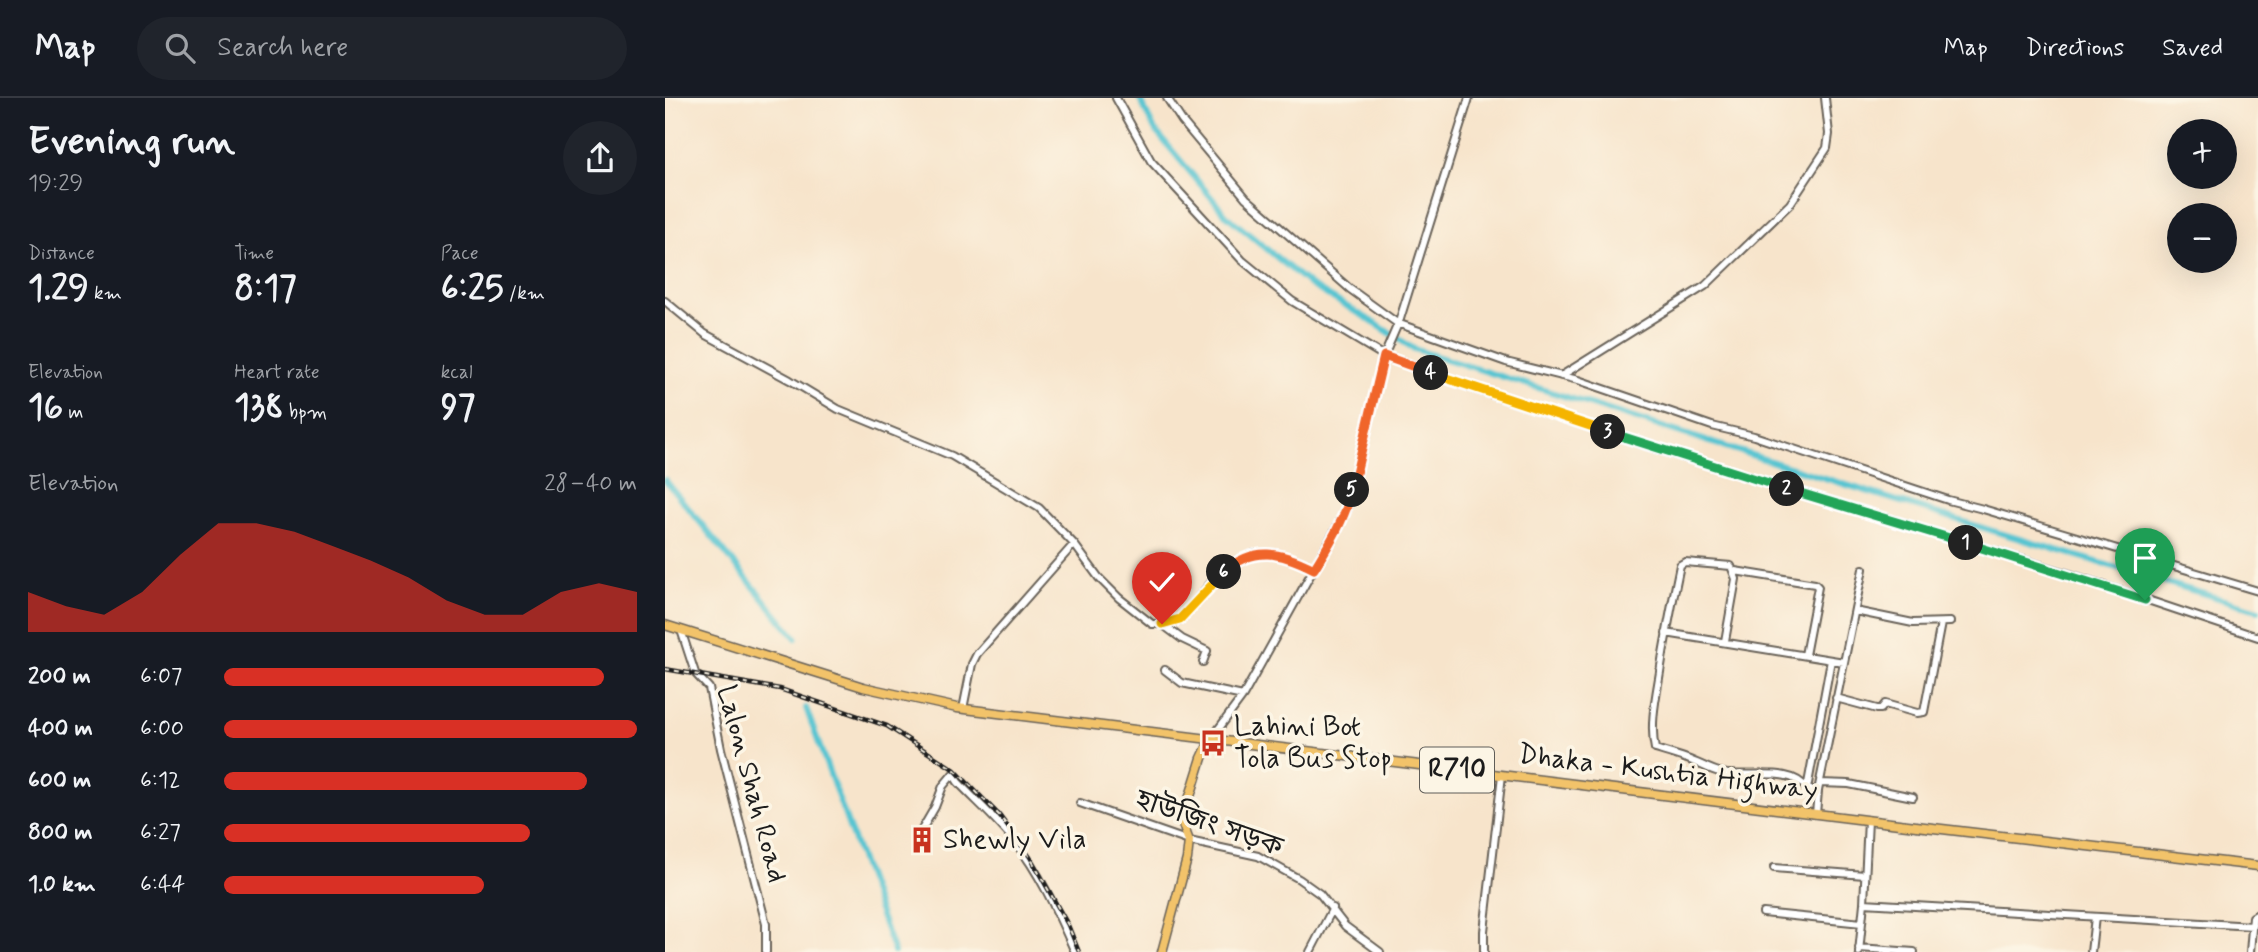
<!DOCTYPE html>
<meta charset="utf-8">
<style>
body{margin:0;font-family:Mynerve,"Noto Sans Bengali",sans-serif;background:#20242c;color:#f1f3f6;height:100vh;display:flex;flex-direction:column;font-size:26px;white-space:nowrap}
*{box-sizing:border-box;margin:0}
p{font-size:23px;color:#9ea1a6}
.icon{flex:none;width:38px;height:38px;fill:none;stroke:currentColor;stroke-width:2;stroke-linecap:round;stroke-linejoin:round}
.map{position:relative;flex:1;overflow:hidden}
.sheet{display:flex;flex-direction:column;background:#171b24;width:665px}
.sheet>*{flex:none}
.buttons{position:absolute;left:1502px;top:21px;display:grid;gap:14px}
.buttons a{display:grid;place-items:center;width:70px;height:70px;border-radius:50%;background:#171b24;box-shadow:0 7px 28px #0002;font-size:35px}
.pin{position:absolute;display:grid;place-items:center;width:60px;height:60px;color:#fff;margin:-72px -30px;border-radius:50% 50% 50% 0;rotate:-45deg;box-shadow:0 0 7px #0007}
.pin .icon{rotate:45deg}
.km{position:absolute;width:35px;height:35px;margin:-18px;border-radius:50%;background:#222;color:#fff;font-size:19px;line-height:35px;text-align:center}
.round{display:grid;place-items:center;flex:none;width:74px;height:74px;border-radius:37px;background:#20242c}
.overview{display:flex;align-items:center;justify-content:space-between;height:119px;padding:0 28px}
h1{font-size:38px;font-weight:700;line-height:52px}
.stats{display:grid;grid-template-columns:repeat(3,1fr);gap:10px;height:119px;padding:7px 28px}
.stats div{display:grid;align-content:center}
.stats b{font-size:35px;font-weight:700}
.stats small{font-size:19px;font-weight:400}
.stats p{font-size:19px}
.chart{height:196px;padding:14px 28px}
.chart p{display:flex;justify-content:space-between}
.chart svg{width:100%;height:126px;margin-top:7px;fill:#d93025;opacity:.7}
ul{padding:0 28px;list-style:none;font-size:23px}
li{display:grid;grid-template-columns:112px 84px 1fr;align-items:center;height:52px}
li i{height:18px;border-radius:9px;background:#d93025}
header{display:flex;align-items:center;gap:42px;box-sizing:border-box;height:98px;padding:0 35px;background:#171b24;border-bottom:2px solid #363941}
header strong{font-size:33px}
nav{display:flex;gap:38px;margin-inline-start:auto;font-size:24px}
.search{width:490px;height:63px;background:#20242c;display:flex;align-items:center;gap:18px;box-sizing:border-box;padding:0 24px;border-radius:38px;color:#9ea1a6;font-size:26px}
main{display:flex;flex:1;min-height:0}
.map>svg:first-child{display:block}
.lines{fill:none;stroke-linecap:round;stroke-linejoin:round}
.canal{stroke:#58c5d1;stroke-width:6}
.minor-casing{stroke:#696259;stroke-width:10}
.major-casing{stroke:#696259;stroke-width:11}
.minor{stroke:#fff;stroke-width:6}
.major{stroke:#f2c36a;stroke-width:8}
.rail-casing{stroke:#1c1c1c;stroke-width:4.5}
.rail{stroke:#fcf5e5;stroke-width:2;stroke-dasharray:5;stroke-linecap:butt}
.split-1-casing{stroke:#fff;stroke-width:14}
.split-2-casing{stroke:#fff;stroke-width:14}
.split-3-casing{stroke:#fff;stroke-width:14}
.split-4-casing{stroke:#fff;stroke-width:14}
.split-5-casing{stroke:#fff;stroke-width:14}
.split-6-casing{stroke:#fff;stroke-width:14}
.split-7-casing{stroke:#fff;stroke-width:14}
.split-1{stroke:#22a559;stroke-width:9}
.split-2{stroke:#22a559;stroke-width:9}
.split-3{stroke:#22a559;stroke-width:9}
.split-4{stroke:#f5b400;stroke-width:9}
.split-5{stroke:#f0652b;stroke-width:9}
.split-6{stroke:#f0652b;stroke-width:9}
.split-7{stroke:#f5b400;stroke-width:9}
.labels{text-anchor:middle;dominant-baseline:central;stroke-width:7;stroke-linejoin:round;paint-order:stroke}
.shield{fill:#fcf5e5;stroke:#5f5d58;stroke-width:2}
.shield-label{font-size:26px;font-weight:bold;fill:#1c1c1c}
.poi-label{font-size:28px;fill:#1c1c1c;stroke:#fcf5e5;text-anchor:start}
.street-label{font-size:28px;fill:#1c1c1c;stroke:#fcf5e5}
</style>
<header>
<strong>Map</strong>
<div class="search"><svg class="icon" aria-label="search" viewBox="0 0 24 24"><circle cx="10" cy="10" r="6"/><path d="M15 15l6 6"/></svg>Search here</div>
<nav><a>Map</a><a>Directions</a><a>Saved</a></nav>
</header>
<main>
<section class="sheet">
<div class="overview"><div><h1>Evening run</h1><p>19:29</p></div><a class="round"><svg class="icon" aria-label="share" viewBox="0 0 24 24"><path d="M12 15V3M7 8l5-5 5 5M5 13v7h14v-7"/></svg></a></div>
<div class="stats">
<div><p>Distance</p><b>1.29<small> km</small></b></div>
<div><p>Time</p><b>8:17</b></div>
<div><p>Pace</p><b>6:25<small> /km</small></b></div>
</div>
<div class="stats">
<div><p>Elevation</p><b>16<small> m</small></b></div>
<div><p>Heart rate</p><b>138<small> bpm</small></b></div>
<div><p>kcal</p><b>97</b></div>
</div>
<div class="chart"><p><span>Elevation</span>28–40 m</p>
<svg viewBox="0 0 160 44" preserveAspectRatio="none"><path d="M0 44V30L10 35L20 38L30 30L40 17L50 6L60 6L70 9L80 14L90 19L100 25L110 33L120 38L130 38L140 30L150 27L160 30V44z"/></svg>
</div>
<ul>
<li><b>200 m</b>6:07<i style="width:92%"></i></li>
<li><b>400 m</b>6:00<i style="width:100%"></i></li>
<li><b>600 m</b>6:12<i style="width:88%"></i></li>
<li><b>800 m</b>6:27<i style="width:74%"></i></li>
<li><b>1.0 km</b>6:44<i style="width:63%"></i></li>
</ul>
</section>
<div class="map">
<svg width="1593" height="854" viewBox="0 0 1593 854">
<rect width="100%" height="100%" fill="#fcf5e5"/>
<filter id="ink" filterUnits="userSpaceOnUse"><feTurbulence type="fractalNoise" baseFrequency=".0143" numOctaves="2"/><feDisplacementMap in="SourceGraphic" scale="14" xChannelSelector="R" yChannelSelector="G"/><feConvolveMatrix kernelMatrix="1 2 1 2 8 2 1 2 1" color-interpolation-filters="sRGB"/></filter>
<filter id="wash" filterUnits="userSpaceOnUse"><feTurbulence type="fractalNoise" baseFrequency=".00686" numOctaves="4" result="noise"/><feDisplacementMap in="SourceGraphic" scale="28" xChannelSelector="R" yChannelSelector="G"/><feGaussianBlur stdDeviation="1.57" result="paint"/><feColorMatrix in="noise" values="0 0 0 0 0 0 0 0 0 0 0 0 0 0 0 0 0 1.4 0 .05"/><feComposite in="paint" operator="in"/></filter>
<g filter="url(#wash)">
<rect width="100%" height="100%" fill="#f7e4cb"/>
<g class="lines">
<path class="canal" d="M474,0L490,32L561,117L645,187L705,222L749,251L1325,432L1593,512
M0,382L131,540
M141,610L229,854"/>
</g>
</g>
<g filter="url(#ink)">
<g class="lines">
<g class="minor-casing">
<path id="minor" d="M451,0L486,63L577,162L627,203L719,258L817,293L1012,357L1405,476L1593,539
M502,0L517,23L581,100L685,191L732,225L841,264L913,282L1047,328L1089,338L1283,402L1318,411L1593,493
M0,203L40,236L125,282L173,311L287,358L374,410L409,446L434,480L454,500L487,526H502L515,521L546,485L567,467L589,456H610L633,463L649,472
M896,278L1040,188L1125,106L1162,50L1164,36L1160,0
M1070,473L1150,486L1153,489L1140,557
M1190,513L1248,525L1285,524
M497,526L517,541L542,553L538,564
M16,532L30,575L44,590L56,651L101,826V854
M1001,535L1179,564
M1060,543L1071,481L1066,468L1020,464L1015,467C1007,505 1000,542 994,580C990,603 985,629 990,651C1000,654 1011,657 1022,661C1034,665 1046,673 1058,675C1083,681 1126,667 1142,691L1153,693
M500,572L517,585L578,598
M1171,600L1212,611H1216L1220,606L1252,615L1259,614L1276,525
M298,611L307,566L312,556L409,446
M546,641L578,598L682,411L719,258L735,221L804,0
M1155,685L1184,686L1248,699
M1142,691L1166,562
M415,705L524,743L593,758L634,781L655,796L680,828L715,854
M1151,716L1153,693L1198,471
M252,740L270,709L278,688L288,676L293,684C312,704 333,722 350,744C376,776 393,816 410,854
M1109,770L1200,777
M1199,805L1588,828
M1098,815L1197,825
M1194,850L1249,854
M645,854L668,810
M819,854V833L837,677
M1194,854L1199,805L1203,722
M1426,854L1430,819
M1585,854L1588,819L1593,816"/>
</g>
<g class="major-casing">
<path id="major" d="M0,527L198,589L292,610L1217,724L1593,768
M497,854L522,761L524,743L517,724L537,660L546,641"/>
</g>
<use href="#minor" class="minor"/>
<use href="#major" class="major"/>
<g class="rail-casing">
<path id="rail" d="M0,571L115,591L222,628L290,672L334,717L365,759L403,827L414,854"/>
</g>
<use href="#rail" class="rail"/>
</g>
</g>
<g class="lines" filter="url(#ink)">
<g class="split-1-casing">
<path id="split-1" d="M1301,445L1480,502"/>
</g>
<g class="split-2-casing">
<path id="split-2" d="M1122,391L1301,445"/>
</g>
<g class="split-3-casing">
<path id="split-3" d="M943,334L1122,391"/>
</g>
<g class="split-4-casing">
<path id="split-4" d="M766,275L943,334"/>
</g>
<g class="split-5-casing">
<path id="split-5" d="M687,392L719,258L766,275"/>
</g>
<g class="split-6-casing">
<path id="split-6" d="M559,474C589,447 616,454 649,471C665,445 680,421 687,392"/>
</g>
<g class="split-7-casing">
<path id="split-7" d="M497,526L515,521L559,474"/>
</g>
<use href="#split-1" class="split-1"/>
<use href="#split-2" class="split-2"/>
<use href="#split-3" class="split-3"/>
<use href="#split-4" class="split-4"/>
<use href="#split-5" class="split-5"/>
<use href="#split-6" class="split-6"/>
<use href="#split-7" class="split-7"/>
</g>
<defs>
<g id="bus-bare" transform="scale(2.1)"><path d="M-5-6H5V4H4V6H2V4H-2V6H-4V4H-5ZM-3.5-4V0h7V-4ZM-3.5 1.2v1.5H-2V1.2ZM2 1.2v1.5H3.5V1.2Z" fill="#c8321e" stroke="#fcf5e5" stroke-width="2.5" paint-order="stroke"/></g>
<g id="building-bare" transform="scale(2.1)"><path d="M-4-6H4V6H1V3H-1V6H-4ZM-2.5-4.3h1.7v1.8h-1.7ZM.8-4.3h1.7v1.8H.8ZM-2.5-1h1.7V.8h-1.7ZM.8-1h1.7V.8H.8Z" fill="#c8321e" stroke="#fcf5e5" stroke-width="2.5" paint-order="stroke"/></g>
</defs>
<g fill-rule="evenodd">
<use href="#bus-bare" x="548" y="645"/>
<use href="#building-bare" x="257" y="742"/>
</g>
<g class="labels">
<rect class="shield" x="755" y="649.5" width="74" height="45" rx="5"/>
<g class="shield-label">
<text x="792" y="672">R710</text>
</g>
<g class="poi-label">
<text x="569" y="629">Lahini Bot<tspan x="569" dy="32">Tola Bus Stop</tspan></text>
<text x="278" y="742">Shewly Vila</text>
</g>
<g class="street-label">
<text transform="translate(1003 675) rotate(7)">Dhaka - Kushtia Highway</text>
<text transform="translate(86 686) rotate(75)">Lalon Shah Road</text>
<text transform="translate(544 726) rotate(19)">হাউজিং সড়ক</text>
</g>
</g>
</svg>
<div class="buttons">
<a>+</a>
<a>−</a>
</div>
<div class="pin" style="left:1480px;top:502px;background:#1e9e55"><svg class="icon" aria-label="arrive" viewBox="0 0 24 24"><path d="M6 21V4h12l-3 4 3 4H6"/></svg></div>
<div class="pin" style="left:497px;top:526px;background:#d93025"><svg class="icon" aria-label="check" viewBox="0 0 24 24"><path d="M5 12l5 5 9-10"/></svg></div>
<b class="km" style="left:1301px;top:445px">1</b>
<b class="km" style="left:1122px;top:391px">2</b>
<b class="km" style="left:943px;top:334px">3</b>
<b class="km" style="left:766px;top:275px">4</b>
<b class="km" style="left:687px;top:392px">5</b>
<b class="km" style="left:559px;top:474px">6</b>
</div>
</main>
